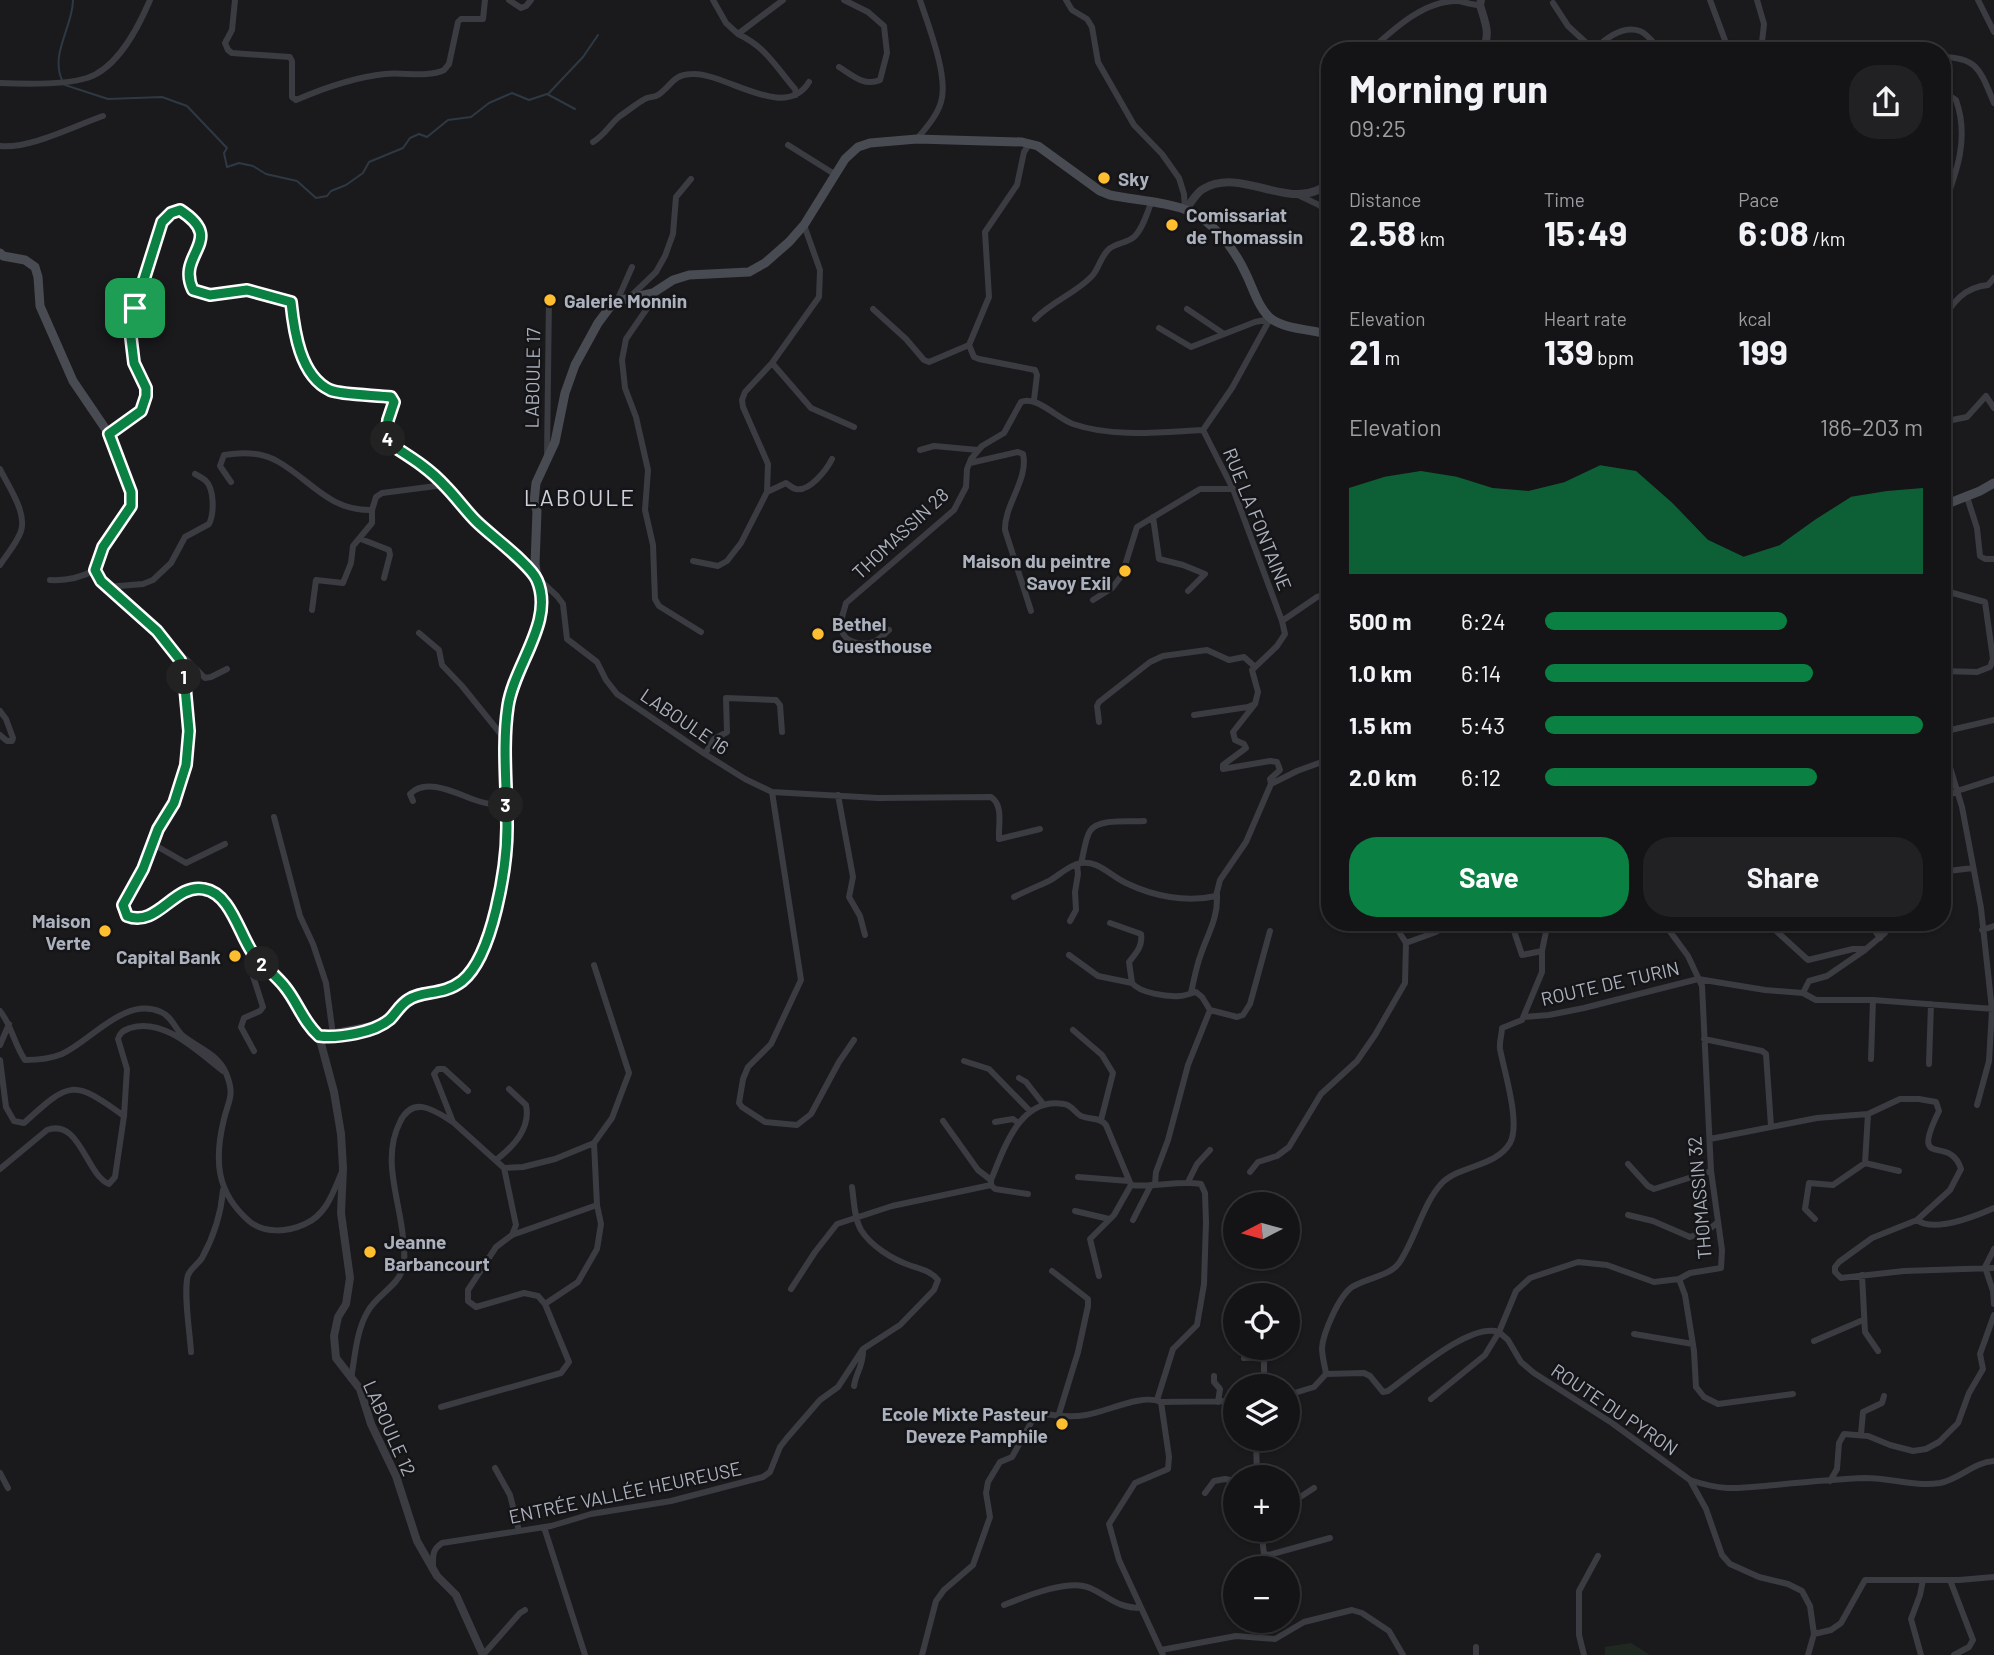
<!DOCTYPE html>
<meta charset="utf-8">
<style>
body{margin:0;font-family:Barlow,sans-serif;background:#212123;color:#f1f3f6;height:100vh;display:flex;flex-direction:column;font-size:26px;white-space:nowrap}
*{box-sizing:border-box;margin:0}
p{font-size:23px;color:#9d9ea1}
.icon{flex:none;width:38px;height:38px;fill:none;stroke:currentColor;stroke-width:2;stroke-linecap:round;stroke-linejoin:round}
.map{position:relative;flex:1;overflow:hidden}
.side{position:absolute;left:1321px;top:42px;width:630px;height:889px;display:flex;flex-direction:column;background:#141416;border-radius:28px;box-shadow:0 2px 5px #0004,0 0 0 2px #333335}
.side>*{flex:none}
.needle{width:46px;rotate:264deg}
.buttons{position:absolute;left:1223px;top:1192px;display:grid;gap:14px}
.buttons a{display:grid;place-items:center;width:77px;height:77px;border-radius:50%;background:#141416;box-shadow:0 2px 5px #0004,0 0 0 2px #333335;font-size:35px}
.pin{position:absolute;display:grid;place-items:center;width:60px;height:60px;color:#fff;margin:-30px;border-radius:14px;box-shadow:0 4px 10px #0006}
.km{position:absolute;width:35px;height:35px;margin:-18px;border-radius:50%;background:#222;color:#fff;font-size:19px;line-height:35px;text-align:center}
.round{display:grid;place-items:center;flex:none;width:74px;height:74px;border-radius:28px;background:#212123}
.head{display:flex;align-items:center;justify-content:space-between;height:119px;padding:0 28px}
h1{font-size:38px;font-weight:700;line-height:52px}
.metrics{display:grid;grid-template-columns:repeat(3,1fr);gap:10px;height:119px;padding:7px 28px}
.metrics div{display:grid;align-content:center}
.metrics b{font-size:35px;font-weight:700}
.metrics small{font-size:19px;font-weight:400}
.metrics p{font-size:19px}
.chart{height:196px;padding:14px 28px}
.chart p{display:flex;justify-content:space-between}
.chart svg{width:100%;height:126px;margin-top:7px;fill:#0b8043;opacity:.7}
.primary-button{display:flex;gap:14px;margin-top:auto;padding:14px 28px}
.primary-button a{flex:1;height:80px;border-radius:28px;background:#0b8043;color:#fff;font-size:28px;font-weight:700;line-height:80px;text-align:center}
.primary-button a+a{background:#212123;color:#f1f3f6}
ul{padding:0 28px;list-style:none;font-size:23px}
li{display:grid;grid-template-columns:112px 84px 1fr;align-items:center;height:52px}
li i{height:18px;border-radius:9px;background:#0b8043}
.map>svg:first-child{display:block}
.green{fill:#1f2921}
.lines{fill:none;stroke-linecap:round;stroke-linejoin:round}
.stream{stroke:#2e3943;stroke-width:2}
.minor{stroke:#3a3c42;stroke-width:6}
.tertiary{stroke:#3a3c42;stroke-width:8}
.secondary{stroke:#484b52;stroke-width:9}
.route-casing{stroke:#fff;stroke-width:14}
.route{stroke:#0b8043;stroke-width:9}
.poi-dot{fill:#ffbd30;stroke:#151518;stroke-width:2.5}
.labels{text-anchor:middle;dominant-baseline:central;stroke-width:5;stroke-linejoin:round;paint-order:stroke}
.poi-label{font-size:19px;font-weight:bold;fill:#abb1bd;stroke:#151518;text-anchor:start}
.street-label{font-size:19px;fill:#abb1bd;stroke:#151518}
.quarter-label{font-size:23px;letter-spacing:2px;fill:#cdd0d9;stroke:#151518}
</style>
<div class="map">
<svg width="1994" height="1655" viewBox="0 0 1994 1655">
<rect width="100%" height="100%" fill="#1a1a1d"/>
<path class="green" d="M1631,1643L1650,1655H1605V1647Z"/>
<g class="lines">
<path class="stream" d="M62,80C50,54 73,26 73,0
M65,85L108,99L162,97L187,106L227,148L224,153L227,167L239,163L253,166L266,174L297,181L316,198L327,196L331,191L346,185L363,173L369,162L403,148L410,138L419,134L427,137L448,120L471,117L489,103L512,93L529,100L547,94L575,109
M549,93L583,57L598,35"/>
<path class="minor" d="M235,0L232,30L225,43L228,50L232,53L290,57L292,61V97L296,100C324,88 354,77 385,74C404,72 427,78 444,70L449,64L458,22L461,19H483L485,0
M509,0L521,8L526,6L531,0
M713,0L726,23L738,34L783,0
M1066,0L1072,10L1087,19L1092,27L1098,62L1134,125L1162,154L1179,178L1184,194L1185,210
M1710,0L1729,51
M1757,0L1764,24L1761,51
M1978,0L1994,32
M1553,3L1568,26L1594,50C1605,39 1622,25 1640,31C1648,34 1655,45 1661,51
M738,34C766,47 776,67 795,89L796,95
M1375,46C1396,27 1426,0 1458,1C1465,2 1472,5 1480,5
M1942,57C1979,57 1981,73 1994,103
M839,67C852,75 864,87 880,80L887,53L884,26L868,12L844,0
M0,83C23,84 65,85 87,78C118,68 138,28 150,0
M1942,91L1956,100C1970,139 1956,174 1942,211
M917,139C926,128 937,116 941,102C949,77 928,25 920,0
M593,142C606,134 609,125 620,116C628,111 638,102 647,98C650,97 655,97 658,95C672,86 672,74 693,74C726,73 785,122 809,82
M788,145L836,175
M0,146C30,149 74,126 103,116
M1296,194L1319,205L1330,215
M653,293L648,307L626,339L622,360L625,388L636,417L648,470L645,510L653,545L655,599L659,606L701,632
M630,297L656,272L665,256L673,234L676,197L691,179
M617,301L632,267
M873,309L906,339L924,360L929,362L969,345L989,297L985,232L1017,185L1024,152L1030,143
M1187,309L1224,334
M1035,319C1052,301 1075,294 1092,276C1099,269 1100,257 1109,249C1116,243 1127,243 1134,237C1142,230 1147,214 1151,203
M1942,322C1952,302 1965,287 1988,285L1994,278
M1159,328L1191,347L1255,322L1270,319
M969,345L974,357L979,359L1035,370L1037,375L1034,400
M772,363L811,408L854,427
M1942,422L1967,417L1986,396L1994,408
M1203,430L1233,489L1282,621
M109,434L141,411L146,395V388L134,363L131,338L135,308L162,222L171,213L179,210C227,240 175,255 193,290L210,295L247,291L291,302C294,330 300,376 330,390C342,395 376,395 391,397L393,399L387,431L390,444L423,465L478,522L557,596L563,604L567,639L597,662L606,680L617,694L705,754L745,779L772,792L878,798L991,797C1004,806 998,825 999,839L1040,829
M920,450L934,446L978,450
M547,457L549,297
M970,463L1018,452L1023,454C1029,479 1004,505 1005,530L1031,611
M0,469C8,486 27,512 21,531C17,543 7,554 0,565
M231,482L220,466L224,455C241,452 261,452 277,461C310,479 328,511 372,510L376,497L382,493L444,485
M767,492L786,483C789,485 792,488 796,489C810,492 827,469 832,459
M1967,497L1977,528L1980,556L1985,559H1994
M1153,517L1159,559L1183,565L1205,574L1188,591
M361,539L389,550L390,555L384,578
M693,561L718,566L727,561L741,543L767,492L768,464L743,407L742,400L745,392L772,363L819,297L820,270L804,225
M50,580C67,581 80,578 95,570
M107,587L143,584L153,580L171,563L185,537L209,524C214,514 215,489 205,480C202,478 199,476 195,474
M1942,590L1985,602L1993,659L1990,667L1977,672L1942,671
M1093,600L1112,588L1122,575L1137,527L1200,489H1233
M312,610L316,580L343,583L351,563L353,546L372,523V510
M889,630C883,635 878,642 870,643C860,645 845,642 842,631C839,621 844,612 846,603L954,510L966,487L967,469L971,459L982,446L1004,433L1021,402C1036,395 1057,418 1073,424C1114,438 1161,432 1203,430L1232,388L1270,319
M419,633L439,650L442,665L462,686L504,738
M177,658L186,659L205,678L211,677L227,669
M0,711L6,719L13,738L12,741H7L0,735
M1194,715L1248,707L1255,704L1258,692L1252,670L1277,646L1285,634L1282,621L1317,597L1330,592
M1099,722L1097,706L1099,702L1150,662L1163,656L1207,650L1229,660L1244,657L1254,666
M1942,732L1994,720
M1942,741L1962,807L1981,908L1992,1010L1989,1061L1977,1105
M705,754L714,739L727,732L726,698L776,700L780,705L782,732
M1271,784L1297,771L1330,759
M772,792L801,980L771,1044L748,1067L743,1079L739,1103L742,1107L765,1122L797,1125L811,1114L839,1062L854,1040
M838,795L853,877L849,897L860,916L865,935
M1942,799L1957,791L1994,779
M413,801L410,794C427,776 459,795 478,801C487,804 497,805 506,807
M274,817L300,916L313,944L326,983L333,1035
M153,844L186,863L225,844
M1081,863C1084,853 1085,839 1090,831C1098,818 1130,822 1144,821
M1942,868L1948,871L1973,868
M1014,897C1026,891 1038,886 1049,881C1058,876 1067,867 1077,864C1097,858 1110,876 1126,883C1153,896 1186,903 1216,896L1220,880L1246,842L1271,784L1270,779L1280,770L1277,762L1270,761L1223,769V765L1246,748L1244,744L1235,740L1233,732L1255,704
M1070,921L1076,910L1075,892L1078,874L1077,864
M1393,922L1406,943L1436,932L1453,922
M1511,922L1522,955L1542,951
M1770,922L1773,928L1808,960L1853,949H1866L1885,933L1886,922
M1869,922L1880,938
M1110,923L1141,934C1143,946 1136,953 1129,962L1132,983
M1670,929L1682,922
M1982,930L1994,926
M251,951L253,976L263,1007L260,1011L244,1018L241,1027L254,1051
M1069,955L1098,976L1132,983C1140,993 1167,997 1180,996C1185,996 1191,993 1196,992L1202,997L1210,1010L1237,1017L1243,1015L1250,1004L1270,931
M1191,993C1194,980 1196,967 1201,954C1208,933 1218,919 1217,895
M1803,993L1809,981L1827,976L1865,950
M0,1011C12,1026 14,1044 25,1060C37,1060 50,1059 62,1054C92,1040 125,996 161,1012C171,1016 175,1028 182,1035C198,1048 217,1053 226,1073C235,1095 229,1099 224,1119C214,1160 216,1192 249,1221C264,1234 288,1232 305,1224C326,1215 333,1193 341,1174
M1524,1017L1549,1015L1584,1008L1698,979L1765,990L1803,993L1816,1000H1873L1994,1009
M1073,1030L1102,1055L1113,1073L1101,1120
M1704,1039L1762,1051L1766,1054L1771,1126
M0,1045L9,1024
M1871,1059L1873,1000
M0,1060L6,1107L14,1121L24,1123C70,1081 73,1079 124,1116
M964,1061L989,1069L1030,1111
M1929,1064L1931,1004
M1019,1078L1026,1082L1044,1105
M468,1091L444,1069H438L434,1074L453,1122L504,1168L516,1225L512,1235
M943,1121L978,1170L991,1180
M995,1122L1013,1119L1018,1123
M1710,1139L1817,1118L1868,1114L1900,1099H1919L1936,1102L1939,1111C1909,1172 1950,1133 1961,1169L1950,1190L1917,1220C1934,1233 1976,1216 1994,1208
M496,1160C514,1146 531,1128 526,1105L509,1089
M1865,1163L1868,1114
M1628,1164L1648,1186L1654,1189L1711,1171
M504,1168L523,1167L555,1159L594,1143L612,1118L629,1073L594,965
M0,1169L47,1130C80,1118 86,1175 109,1184L115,1177L124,1116L127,1069L118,1039C120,1032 123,1031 130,1028C164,1017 198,1052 223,1071
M1250,1172L1258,1162L1277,1156L1289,1147L1321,1094L1357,1061L1375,1035L1405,983L1406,943
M1078,1177L1129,1181
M1188,1182L1197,1164L1210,1150
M1155,1184L1156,1172L1168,1140L1188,1065L1210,1010
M1028,1194L995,1189L991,1185V1180C1004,1149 1020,1096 1064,1104C1072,1105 1075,1113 1081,1116C1091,1120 1099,1117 1106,1125L1131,1185
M1075,1211L1109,1219
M1628,1215L1653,1221L1690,1237L1707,1231L1718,1222
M1815,1219L1805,1209L1809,1183L1833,1185L1865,1163L1899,1171
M1133,1220L1151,1185
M1917,1220L1872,1238L1839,1262L1835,1267V1272L1841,1278L1904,1271L1994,1268
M1994,1249L1985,1267L1993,1291L1994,1304
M1052,1271L1088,1299V1306L1078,1352L1058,1417
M1862,1275L1865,1332L1878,1351
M1099,1276L1090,1239L1114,1215L1131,1185C1154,1188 1178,1180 1201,1184L1205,1193L1206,1222L1204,1284L1197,1325L1173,1349L1157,1400
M1679,1279L1685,1295L1694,1351L1696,1387L1704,1397L1718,1404L1793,1394
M791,1289L815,1252L837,1224L892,1206L991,1185
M545,1304L578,1282L597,1249L601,1224L597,1205L594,1143
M1634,1334L1693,1344
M1814,1341L1863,1320
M1262,1348L1264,1351V1386
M191,1352C190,1333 183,1292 188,1275C191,1268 198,1264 202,1258C214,1236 221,1215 223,1190
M1244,1358L1265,1357
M1326,1374L1364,1373L1370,1376L1383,1392L1388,1391C1412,1374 1470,1322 1499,1332L1508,1340L1521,1362L1534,1373L1612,1423L1690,1480L1706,1509L1722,1555L1730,1564L1759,1577L1788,1584L1802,1591L1810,1606L1814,1634L1808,1655
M1214,1376V1382L1220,1389L1218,1402
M351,1379C355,1357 356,1331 368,1311C376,1296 397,1286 402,1271C406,1261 404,1248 403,1238C400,1200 381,1159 400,1122C413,1095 434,1110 453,1122
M854,1386C856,1372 863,1367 863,1351
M1288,1395L1314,1387L1326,1374C1325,1366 1322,1357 1322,1348C1323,1333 1339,1296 1352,1287C1366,1278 1390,1276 1399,1263C1415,1240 1423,1203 1442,1183C1460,1165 1496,1167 1510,1143C1521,1123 1504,1071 1500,1049C1499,1042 1502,1034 1502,1028L1522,1020L1542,972V951L1548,922
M1431,1399L1485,1355L1499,1332L1516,1291L1530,1278L1578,1262L1607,1265L1654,1282L1679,1279L1690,1273L1721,1268L1722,1250L1711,1171L1702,986L1688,956L1663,922
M1161,1402L1169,1457L1168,1469L1135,1483L1109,1524L1119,1560L1163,1655
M441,1407L561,1373L569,1362L545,1304L538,1296L524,1293L476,1307L468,1301V1290L496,1247L512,1235L597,1205
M1861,1434L1863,1412L1882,1403L1884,1396
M1256,1438L1257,1477
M495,1468L510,1495L519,1531
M0,1473L8,1488
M1690,1480C1725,1492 1740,1488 1775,1485C1805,1482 1836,1479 1866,1478C1891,1478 1915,1487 1940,1483C1960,1479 1974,1462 1994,1461
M1830,1481L1837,1469L1839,1443L1844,1434L1868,1436L1890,1445L1913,1451L1926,1449L1939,1442L1958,1423L1969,1393L1983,1369L1980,1354L1994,1315
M1205,1493L1214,1481L1225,1479L1236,1481
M1288,1505L1314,1488
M544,1527L585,1655
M1261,1530L1264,1554L1269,1555L1330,1538
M433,1567C433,1555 432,1550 442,1543L551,1526L591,1514L671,1501L763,1477L770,1472L780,1447L787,1438L820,1400L838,1387L863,1349L900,1325L934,1290L938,1280C931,1271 920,1269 909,1265C892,1259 871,1246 861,1230C854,1218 854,1200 852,1187
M1950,1580L1973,1640L1969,1647L1954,1655
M1004,1605C1024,1597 1069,1578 1090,1588C1110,1597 1117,1608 1141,1608
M1814,1634L1831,1630L1841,1623L1865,1580H1959L1994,1577
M1476,1647V1655
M1161,1650L1236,1636L1275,1639L1304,1622L1352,1610L1362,1613L1389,1631L1403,1655
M483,1655L520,1613L525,1610
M922,1655L936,1601L944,1590L973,1565L990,1517L986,1493L988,1482L1000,1462L1012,1457L1037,1412C1054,1416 1069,1418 1086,1415C1106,1412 1143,1393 1161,1402L1236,1401
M1584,1655L1579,1635V1591L1598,1556
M1921,1655L1911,1619L1920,1595L1923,1580"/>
<path class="tertiary" d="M1481,51C1492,36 1485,22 1480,5L1481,0
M1185,210C1191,203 1196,193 1203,189C1243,165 1293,216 1330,182
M319,1036L334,1092L341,1134L343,1168L341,1213L350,1278L346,1304L338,1317L334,1336L336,1358L360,1389L371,1424L396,1476L417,1541L437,1576L456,1595L483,1655"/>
<path class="secondary" d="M0,253L3,256L25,260L35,267L38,277L40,306L73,381L109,434L131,492V506L103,547L96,562L97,577C123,605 161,625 179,660C192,685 189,759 181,786C176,803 165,814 158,829C152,841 150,856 143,868C138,880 125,893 123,906C123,911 125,912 127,916C159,929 177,876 209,890C232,900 239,932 252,951C261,965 274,974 285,987C296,1001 303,1032 323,1036L380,1025L391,1019L409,998L448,990L463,980L483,953L495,918L507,843L504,738L508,704L513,683L542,613L535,564L537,511L534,502L536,483L555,442L565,393L575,365L598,323L610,307L617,301L653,293L673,280L689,275L749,272L765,263L789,242L804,225L845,159L858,147L870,143L917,139L1022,142L1038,146L1100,191L1110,195C1134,200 1161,201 1184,209C1212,219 1234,248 1246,274C1253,288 1259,311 1273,320C1289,330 1312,329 1330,335
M1942,506L1980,491L1994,483"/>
</g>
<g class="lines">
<g class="route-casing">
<path id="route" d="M180,210C228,241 175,253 193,290L210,295L247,290L291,302C294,331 300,376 330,390C342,395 376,395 391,397L394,402L388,420L387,431L390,444C410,457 429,468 445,486C456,497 465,510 476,521C490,535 530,564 537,580C555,621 514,665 508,706C502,746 507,786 507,827C507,866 493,956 462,981C443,996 422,990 408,1000C400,1005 396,1013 390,1019C374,1033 338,1038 319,1036C303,1022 298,1003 285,987C275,974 261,965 252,952C239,933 230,893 204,889C174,883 158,928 127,916L123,905L143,869L158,829L174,803L186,765L189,731L184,676L180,660L157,631L101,581L95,570L103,547L131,506V492L109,434L141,411L146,396V388L134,363L131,338L135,308L162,222L171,213Z"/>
</g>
<use href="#route" class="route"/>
</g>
<g class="poi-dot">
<circle cx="1104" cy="178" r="7"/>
<circle cx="1172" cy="225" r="7"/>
<circle cx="550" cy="300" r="7"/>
<circle cx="1125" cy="571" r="7"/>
<circle cx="818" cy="634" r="7"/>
<circle cx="105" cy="931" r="7"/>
<circle cx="235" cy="956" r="7"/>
<circle cx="370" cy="1252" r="7"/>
<circle cx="1062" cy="1424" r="7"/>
</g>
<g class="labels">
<g class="poi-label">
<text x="1118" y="178">Sky</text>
<text x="1186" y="214">Comissariat<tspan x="1186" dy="22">de Thomassin</tspan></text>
<text x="564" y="300">Galerie Monnin</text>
<text x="1111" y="560" text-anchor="end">Maison du peintre<tspan x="1111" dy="22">Savoy Exil</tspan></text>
<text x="832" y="623">Bethel<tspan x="832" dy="22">Guesthouse</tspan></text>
<text x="91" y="920" text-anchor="end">Maison<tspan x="91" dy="22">Verte</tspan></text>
<text x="221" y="956" text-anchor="end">Capital Bank</text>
<text x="384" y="1241">Jeanne<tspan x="384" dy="22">Barbancourt</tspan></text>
<text x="1048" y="1413" text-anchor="end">Ecole Mixte Pasteur<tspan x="1048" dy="22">Deveze Pamphile</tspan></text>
</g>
<g class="street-label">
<text transform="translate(532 378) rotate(-89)">LABOULE 17</text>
<text transform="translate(1258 519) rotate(68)">RUE LA FONTAINE</text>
<text transform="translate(900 533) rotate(-43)">THOMASSIN 28</text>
<text transform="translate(685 721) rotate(34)">LABOULE 16</text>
<text transform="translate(1610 983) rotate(-13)">ROUTE DE TURIN</text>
<text transform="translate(1699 1198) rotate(-95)">THOMASSIN 32</text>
<text transform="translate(1615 1409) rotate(34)">ROUTE DU PYRON</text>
<text transform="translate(390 1428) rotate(66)">LABOULE 12</text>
<text transform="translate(625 1492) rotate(-12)">ENTRÉE VALLÉE HEUREUSE</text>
</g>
<g class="quarter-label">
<text x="580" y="497">LABOULE</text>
</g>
</g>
</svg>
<div class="buttons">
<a><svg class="needle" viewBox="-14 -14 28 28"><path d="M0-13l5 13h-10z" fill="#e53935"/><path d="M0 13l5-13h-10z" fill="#9d9ea1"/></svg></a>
<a><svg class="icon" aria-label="locate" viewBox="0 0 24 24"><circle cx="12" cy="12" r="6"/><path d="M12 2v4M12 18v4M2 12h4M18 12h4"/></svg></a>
<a><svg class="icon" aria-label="layers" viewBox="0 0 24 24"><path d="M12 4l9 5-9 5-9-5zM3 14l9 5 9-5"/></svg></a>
<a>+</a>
<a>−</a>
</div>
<div class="pin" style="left:135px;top:308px;background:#1e9e55"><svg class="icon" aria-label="arrive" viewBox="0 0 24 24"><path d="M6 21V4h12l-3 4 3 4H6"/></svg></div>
<b class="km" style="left:184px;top:677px">1</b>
<b class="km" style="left:262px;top:964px">2</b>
<b class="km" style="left:506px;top:805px">3</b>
<b class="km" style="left:388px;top:439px">4</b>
<section class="side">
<div class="head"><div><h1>Morning run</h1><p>09:25</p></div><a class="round"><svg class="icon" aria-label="share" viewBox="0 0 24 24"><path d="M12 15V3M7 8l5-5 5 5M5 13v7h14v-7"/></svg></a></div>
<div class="metrics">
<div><p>Distance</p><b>2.58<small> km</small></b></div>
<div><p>Time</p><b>15:49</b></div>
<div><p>Pace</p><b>6:08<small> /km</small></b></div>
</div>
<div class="metrics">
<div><p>Elevation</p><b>21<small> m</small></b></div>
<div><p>Heart rate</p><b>139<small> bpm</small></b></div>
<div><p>kcal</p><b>199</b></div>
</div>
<div class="chart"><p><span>Elevation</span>186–203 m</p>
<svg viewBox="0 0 160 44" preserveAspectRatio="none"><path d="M0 44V14L10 10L20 8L30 10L40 14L50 15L60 12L70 6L80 8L90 19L100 32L110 38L120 34L130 25L140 17L150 15L160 14V44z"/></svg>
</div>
<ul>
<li><b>500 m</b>6:24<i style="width:64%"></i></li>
<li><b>1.0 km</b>6:14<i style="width:71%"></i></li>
<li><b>1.5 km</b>5:43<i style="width:100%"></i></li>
<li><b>2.0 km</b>6:12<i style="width:72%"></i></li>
</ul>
<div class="primary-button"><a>Save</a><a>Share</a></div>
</section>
</div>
